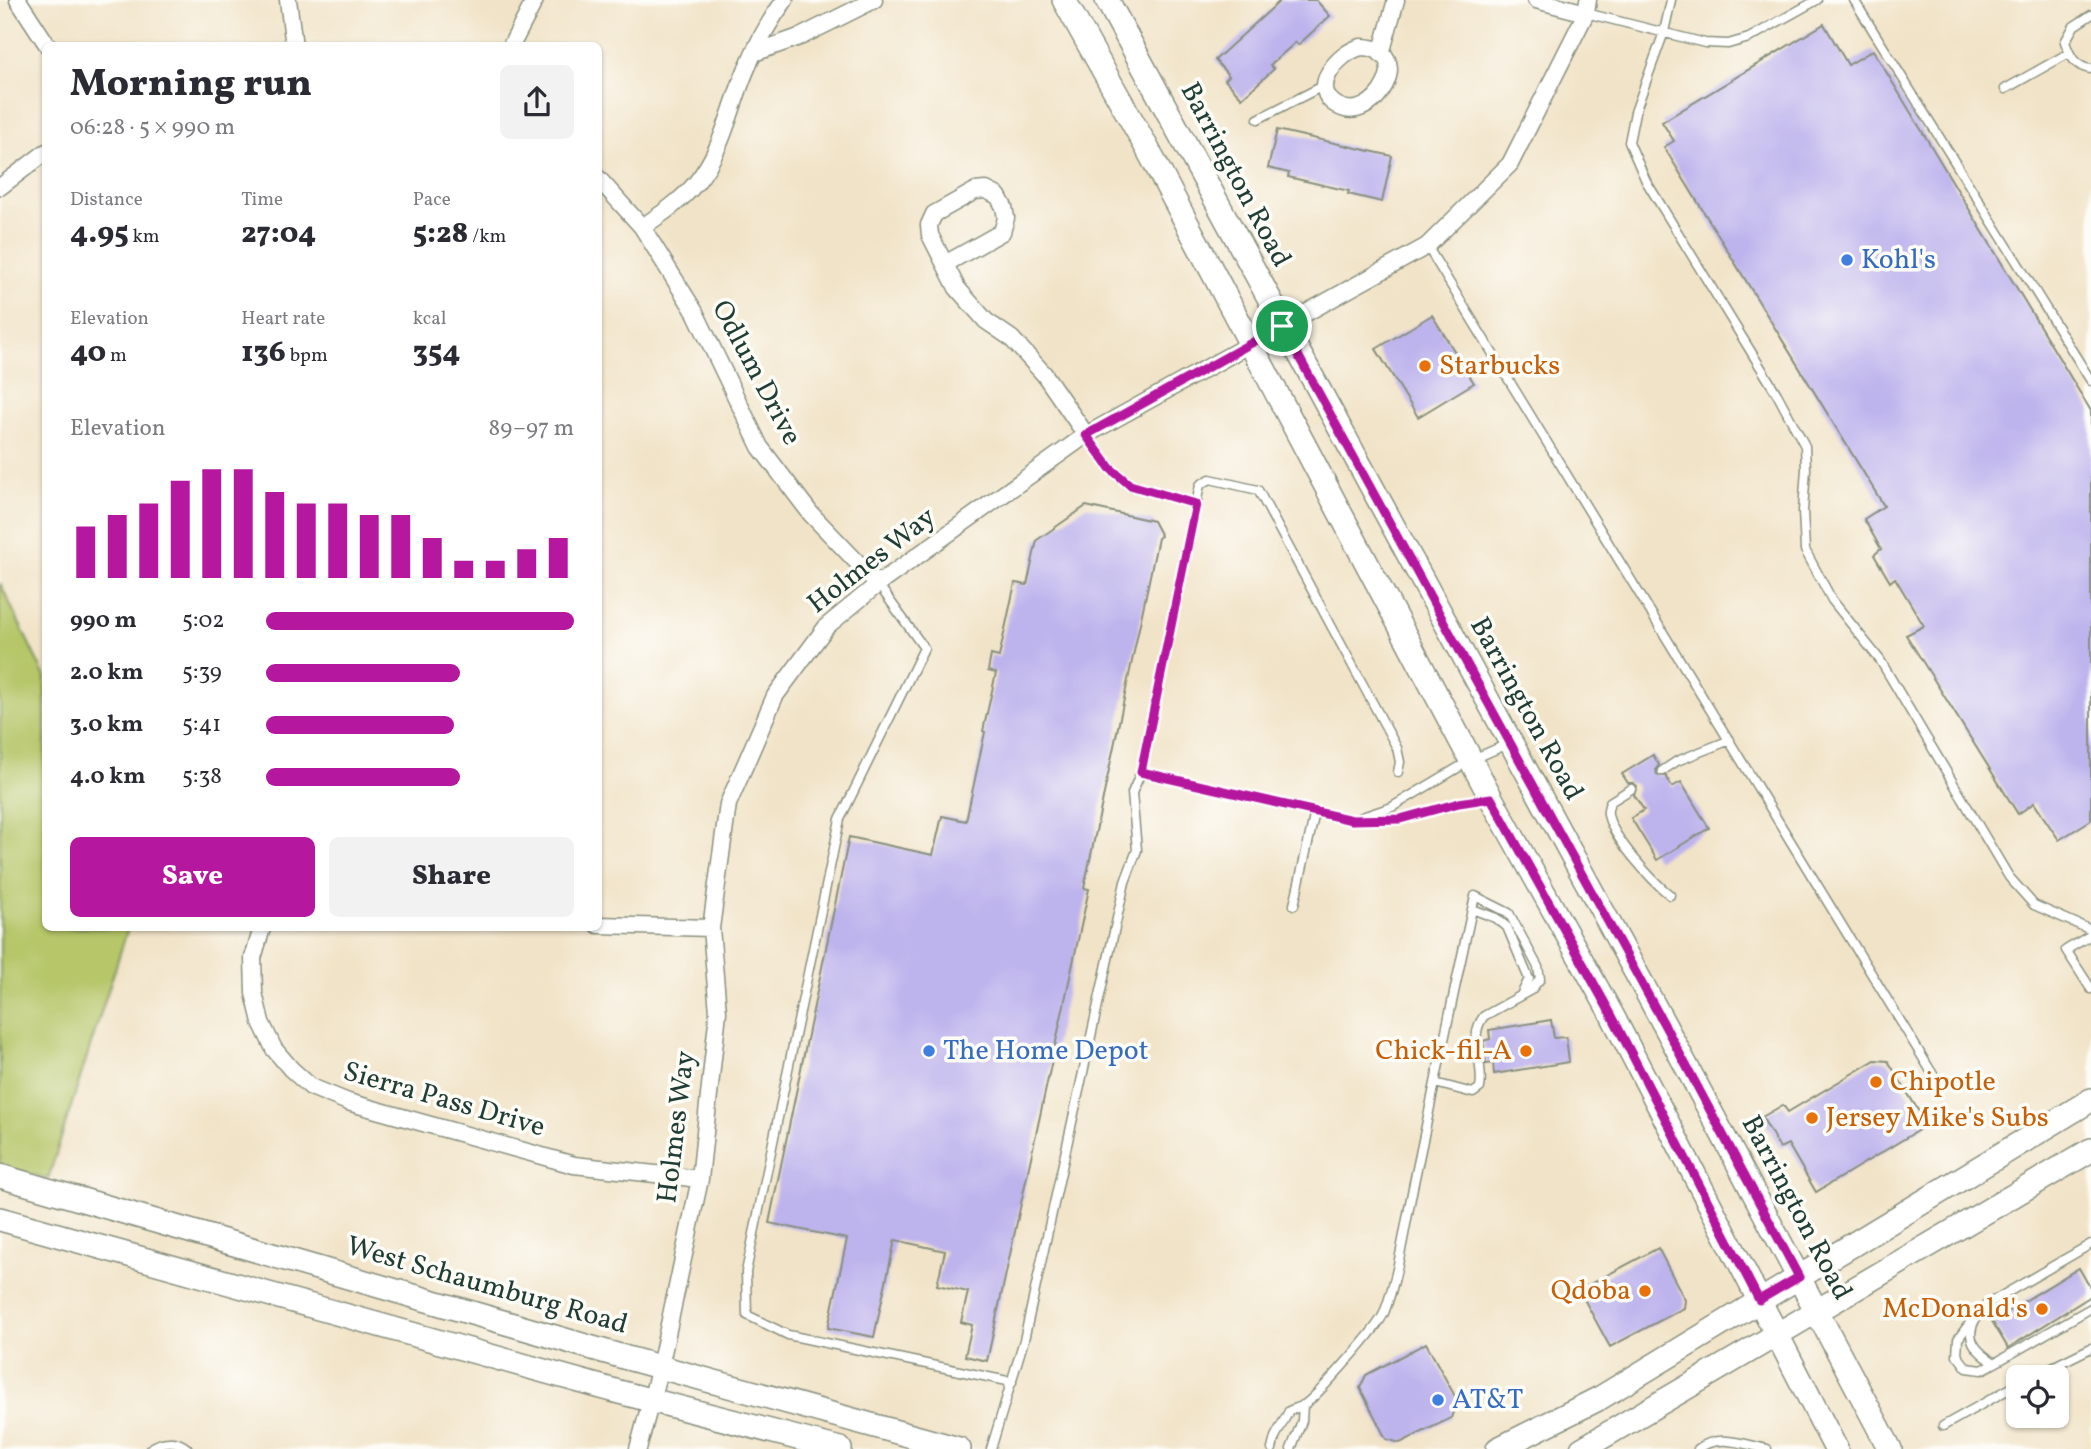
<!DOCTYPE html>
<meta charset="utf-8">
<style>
body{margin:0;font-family:Vollkorn,serif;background:#f2f2f3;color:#2b2b33;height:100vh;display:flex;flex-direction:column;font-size:26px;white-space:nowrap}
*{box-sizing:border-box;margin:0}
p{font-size:23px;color:#7c7c81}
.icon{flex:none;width:38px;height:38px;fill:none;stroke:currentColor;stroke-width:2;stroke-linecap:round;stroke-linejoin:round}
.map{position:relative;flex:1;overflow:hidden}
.sheet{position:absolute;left:42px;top:42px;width:560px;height:889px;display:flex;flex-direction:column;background:#fff;border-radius:10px;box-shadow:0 2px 5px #0004}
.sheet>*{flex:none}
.tools{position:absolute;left:2006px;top:1365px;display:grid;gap:14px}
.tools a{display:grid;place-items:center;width:63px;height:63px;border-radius:10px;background:#fff;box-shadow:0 2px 5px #0004;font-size:35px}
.pin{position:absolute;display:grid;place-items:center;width:60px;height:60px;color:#fff;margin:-30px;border:4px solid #fff;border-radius:50%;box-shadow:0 2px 7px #0007}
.round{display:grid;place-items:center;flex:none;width:74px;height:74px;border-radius:10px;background:#f2f2f3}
.head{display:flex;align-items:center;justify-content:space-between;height:119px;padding:0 28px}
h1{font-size:38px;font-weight:800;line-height:52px}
.figures{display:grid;grid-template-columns:repeat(3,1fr);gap:10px;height:119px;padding:7px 28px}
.figures div{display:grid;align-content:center}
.figures b{font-size:30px;font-weight:800}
.figures small{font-size:19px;font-weight:400}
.figures p{font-size:19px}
.chart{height:196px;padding:14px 28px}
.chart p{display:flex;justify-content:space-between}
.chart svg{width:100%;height:126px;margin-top:7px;stroke:#b5179e;stroke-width:6}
.action{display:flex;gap:14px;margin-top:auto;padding:14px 28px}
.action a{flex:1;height:80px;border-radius:10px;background:#b5179e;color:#fff;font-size:28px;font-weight:800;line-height:80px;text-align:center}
.action a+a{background:#f2f2f3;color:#2b2b33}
ul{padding:0 28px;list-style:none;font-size:23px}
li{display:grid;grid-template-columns:112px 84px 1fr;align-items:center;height:52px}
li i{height:18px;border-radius:9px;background:#b5179e}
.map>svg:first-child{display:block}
.green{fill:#b6c669;stroke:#6a824e;stroke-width:2}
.building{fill:#bdb3ed}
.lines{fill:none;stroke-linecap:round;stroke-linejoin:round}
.lane-casing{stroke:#88907e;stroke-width:11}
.street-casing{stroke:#88907e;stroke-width:19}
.secondary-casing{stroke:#88907e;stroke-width:26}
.lane{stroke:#fff;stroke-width:8}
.street{stroke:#fff;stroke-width:16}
.secondary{stroke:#fff;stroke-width:23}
.route-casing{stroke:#fff;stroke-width:14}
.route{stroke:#b5179e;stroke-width:9}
.shop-dot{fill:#3f7fe0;stroke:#fdfcf7;stroke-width:2.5}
.food-dot{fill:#e8710a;stroke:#fdfcf7;stroke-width:2.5}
.labels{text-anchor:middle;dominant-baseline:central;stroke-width:7;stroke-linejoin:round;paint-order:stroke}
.street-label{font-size:28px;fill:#1f3d34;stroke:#fdfcf7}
.shop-label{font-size:28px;fill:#366cbe;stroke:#fdfcf7;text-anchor:start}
.food-label{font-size:28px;fill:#c56008;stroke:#fdfcf7;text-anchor:start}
</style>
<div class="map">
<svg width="2091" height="1449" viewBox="0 0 2091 1449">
<rect width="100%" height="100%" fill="#fdfcf7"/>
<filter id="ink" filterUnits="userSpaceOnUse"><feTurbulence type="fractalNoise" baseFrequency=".0143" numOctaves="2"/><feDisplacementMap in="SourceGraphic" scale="14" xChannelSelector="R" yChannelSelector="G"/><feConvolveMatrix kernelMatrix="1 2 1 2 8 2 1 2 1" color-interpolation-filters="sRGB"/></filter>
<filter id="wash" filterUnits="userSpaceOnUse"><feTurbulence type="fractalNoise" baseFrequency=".00686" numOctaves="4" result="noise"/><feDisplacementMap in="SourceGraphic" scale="28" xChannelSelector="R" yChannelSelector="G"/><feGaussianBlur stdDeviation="1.57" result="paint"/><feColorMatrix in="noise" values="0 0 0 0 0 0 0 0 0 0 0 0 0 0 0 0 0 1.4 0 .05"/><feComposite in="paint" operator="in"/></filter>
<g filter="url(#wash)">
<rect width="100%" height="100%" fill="#f1e3c7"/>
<path class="green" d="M0,583L45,677L46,928H128L48,1179L0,1166Z"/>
<g id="blocks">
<path class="building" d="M1281,0H1316L1330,16L1298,45L1296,42L1270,65L1274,69L1242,98L1225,80L1229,76L1215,60Z
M1824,24L1848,65L1873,50L2091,411V820L2059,840L2034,803L2018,814L1906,635L1924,626L1895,578L1890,582L1874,555L1881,549L1864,519L1884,506L1664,147L1674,141L1662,122Z
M1277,130L1392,156L1382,202L1348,194L1349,191L1288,177L1289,173L1268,168Z
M1432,315L1474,383L1418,417L1376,349Z
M1086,506L1153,521L1161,536L1158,538L1084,888L1089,889L987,1361L965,1356L972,1325L961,1322L968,1292L937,1285L945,1251L895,1240L874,1337L828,1328L847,1239L769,1223L849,837L933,855L942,816L966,821L985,732L983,731L996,673L988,671L991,655L999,657L1015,583L1027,585L1037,540Z
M1653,755L1659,765L1656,769L1657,775L1666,776L1672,787L1681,782L1709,828L1657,860L1631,818L1644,810L1634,795L1637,786L1633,783H1628L1622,774Z
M1551,1020L1554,1038L1566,1037L1569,1062L1494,1074L1493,1063L1486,1064L1483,1041L1490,1039L1489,1030Z
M1875,1060L1888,1061L1927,1125L1816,1192L1788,1144L1780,1148L1762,1117L1783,1105L1788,1112Z
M1658,1248L1685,1300L1684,1308L1610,1347L1579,1290Z
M2079,1268L2091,1289V1296L2008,1348L1992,1321Z
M1426,1343L1457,1400L1451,1418L1400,1443L1386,1439L1360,1388L1366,1375Z"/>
</g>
</g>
<g filter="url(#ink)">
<use href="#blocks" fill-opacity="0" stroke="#88907e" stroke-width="2"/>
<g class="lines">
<g class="lane-casing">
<path id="lane" d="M1671,0L1664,32L1635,112L1629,142L1646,181L1777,394L1805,446L1806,469L1803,511L1805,550L1832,600L1880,660L2009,877L2034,905L2091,930
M1854,0L2091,381
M1586,13L1705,43L1728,44L1749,38L1817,0
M2091,15L2074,26L2065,42C2070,56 2075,67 2091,69
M2005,89L2069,53
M1258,119L1325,85
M1427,246L1940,1086
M1086,435L1110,468L1130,485L1196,504
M878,584L924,648L840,819L746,1272L747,1315L788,1335L1012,1382
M1662,771L1677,761L1730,740
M1141,772L1352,820L1400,819L1459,803L1487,799
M1631,789L1610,802C1609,806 1607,810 1608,814C1611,836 1652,881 1670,895
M1362,817L1392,807L1471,760L1510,743
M1294,905L1315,812
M1472,909L1496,918L1507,927L1529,979L1522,993
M2091,935L2066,950L2091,989
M2091,1244L1986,1305C1963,1330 1967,1346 1995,1363L2091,1308
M1972,1320L1958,1339L1957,1355L1967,1368L1982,1370L1995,1363
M2032,1377L2091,1348
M1943,1426L2018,1384
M150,1449C162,1440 176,1439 188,1449
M991,1449L1024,1340L1125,882L1137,850L1132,793L1141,772L1200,485L1210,479L1258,490L1397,748L1400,762L1398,772
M1272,1449L1275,1437L1289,1411C1293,1409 1299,1408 1304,1405C1318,1395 1378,1328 1384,1313C1399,1275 1406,1219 1415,1178C1435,1084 1454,990 1475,896L1509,913L1538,967L1540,979L1531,990L1484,1016C1467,1037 1485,1063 1480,1088L1473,1093L1435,1083
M1291,1449L1302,1421L1303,1405
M1698,1449C1718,1433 1743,1444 1767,1449"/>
</g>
<g class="street-casing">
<path id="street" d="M18,0L48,46
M288,0L294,46
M1536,0L1586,13
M511,46L535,0
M1361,47C1419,48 1374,127 1338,106C1307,89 1338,53 1361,47Z
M754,53L802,36L874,0
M1381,54L1396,0
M598,178L642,227L695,312L760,447L811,514L878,584
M0,187L46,152
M642,227C662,214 681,201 696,183C723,150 730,108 746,70C756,46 769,21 785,0
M945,264L1002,232L1006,218L1004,207L998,196L986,190L975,191L934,214L929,225L930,235L957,288L986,321L1011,338L1044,374L1086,435
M598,925L711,928
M262,928L253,958L254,993L261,1022L274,1049L291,1069L311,1087L348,1102L574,1165L700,1179
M638,1449L660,1367L700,1179L718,1012L711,928L728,804L775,696L827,626L878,584L1086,435L1427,246L1510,164L1586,13L1588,0"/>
</g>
<g class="secondary-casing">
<path id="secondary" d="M1064,0L1147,148L1491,798L1612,1015L1836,1449
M1107,0L1665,1026L1890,1449
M0,1176L627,1358L959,1449
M0,1219L619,1392L840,1449
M1498,1449L1600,1398L2091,1100
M1582,1449L2091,1150"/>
</g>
<use href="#lane" class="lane"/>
<use href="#street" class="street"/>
<use href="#secondary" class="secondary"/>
</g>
</g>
<g class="lines" filter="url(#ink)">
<g class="route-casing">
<path id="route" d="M1282,326L1665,1026L1799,1277L1759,1300L1612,1016L1491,798L1459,803L1400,819L1352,820L1141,772L1196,504L1130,485L1110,468L1086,435Z"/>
</g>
<use href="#route" class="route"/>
</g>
<g class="shop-dot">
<circle cx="1847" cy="260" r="7"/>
<circle cx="929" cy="1051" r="7"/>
<circle cx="1438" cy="1400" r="7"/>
</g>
<g class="food-dot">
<circle cx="1425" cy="366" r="7"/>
<circle cx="1526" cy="1051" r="7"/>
<circle cx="1876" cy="1082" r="7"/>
<circle cx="1812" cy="1118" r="7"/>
<circle cx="1645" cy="1291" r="7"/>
<circle cx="2042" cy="1309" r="7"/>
</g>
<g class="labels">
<g class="street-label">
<text transform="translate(1235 175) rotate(62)">Barrington Road</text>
<text transform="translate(756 373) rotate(62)">Odlum Drive</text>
<text transform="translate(872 561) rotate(-38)">Holmes Way</text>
<text transform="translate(1526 709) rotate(61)">Barrington Road</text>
<text transform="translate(444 1100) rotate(16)">Sierra Pass Drive</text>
<text transform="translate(677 1127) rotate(-83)">Holmes Way</text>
<text transform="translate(1796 1208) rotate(62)">Barrington Road</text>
<text transform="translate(487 1286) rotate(16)">West Schaumburg Road</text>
</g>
<g class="shop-label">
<text x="1861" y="260">Kohl's</text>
<text x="943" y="1051">The Home Depot</text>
<text x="1452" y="1400">AT&amp;T</text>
</g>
<g class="food-label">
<text x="1439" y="366">Starbucks</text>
<text x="1512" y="1051" text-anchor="end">Chick-fil-A</text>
<text x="1890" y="1082">Chipotle</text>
<text x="1826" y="1118">Jersey Mike's Subs</text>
<text x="1631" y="1291" text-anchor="end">Qdoba</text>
<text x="2028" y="1309" text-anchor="end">McDonald's</text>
</g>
</g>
</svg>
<div class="tools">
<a><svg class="icon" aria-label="locate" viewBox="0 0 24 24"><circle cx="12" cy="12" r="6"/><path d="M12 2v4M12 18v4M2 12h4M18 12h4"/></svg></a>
</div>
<div class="pin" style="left:1282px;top:326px;background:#1e9e55"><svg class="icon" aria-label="arrive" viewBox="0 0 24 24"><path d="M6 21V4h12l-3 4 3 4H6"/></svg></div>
<section class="sheet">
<div class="head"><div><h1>Morning run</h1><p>06:28 · 5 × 990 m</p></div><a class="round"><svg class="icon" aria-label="share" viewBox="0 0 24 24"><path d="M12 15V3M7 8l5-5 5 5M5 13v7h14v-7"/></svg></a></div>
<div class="figures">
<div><p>Distance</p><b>4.95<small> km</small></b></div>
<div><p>Time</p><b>27:04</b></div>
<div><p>Pace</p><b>5:28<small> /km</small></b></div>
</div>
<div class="figures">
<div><p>Elevation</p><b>40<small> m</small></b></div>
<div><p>Heart rate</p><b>136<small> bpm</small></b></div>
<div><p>kcal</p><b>354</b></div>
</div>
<div class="chart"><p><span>Elevation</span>89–97 m</p>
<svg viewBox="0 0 160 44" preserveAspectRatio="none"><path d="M5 44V26M15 44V22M25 44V18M35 44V10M45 44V6M55 44V6M65 44V14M75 44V18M85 44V18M95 44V22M105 44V22M115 44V30M125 44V38M135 44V38M145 44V34M155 44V30"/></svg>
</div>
<ul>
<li><b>990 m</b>5:02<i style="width:100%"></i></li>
<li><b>2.0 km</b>5:39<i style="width:63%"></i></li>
<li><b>3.0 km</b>5:41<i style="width:61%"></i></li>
<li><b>4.0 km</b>5:38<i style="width:63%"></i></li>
</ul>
<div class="action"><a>Save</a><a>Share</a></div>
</section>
</div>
